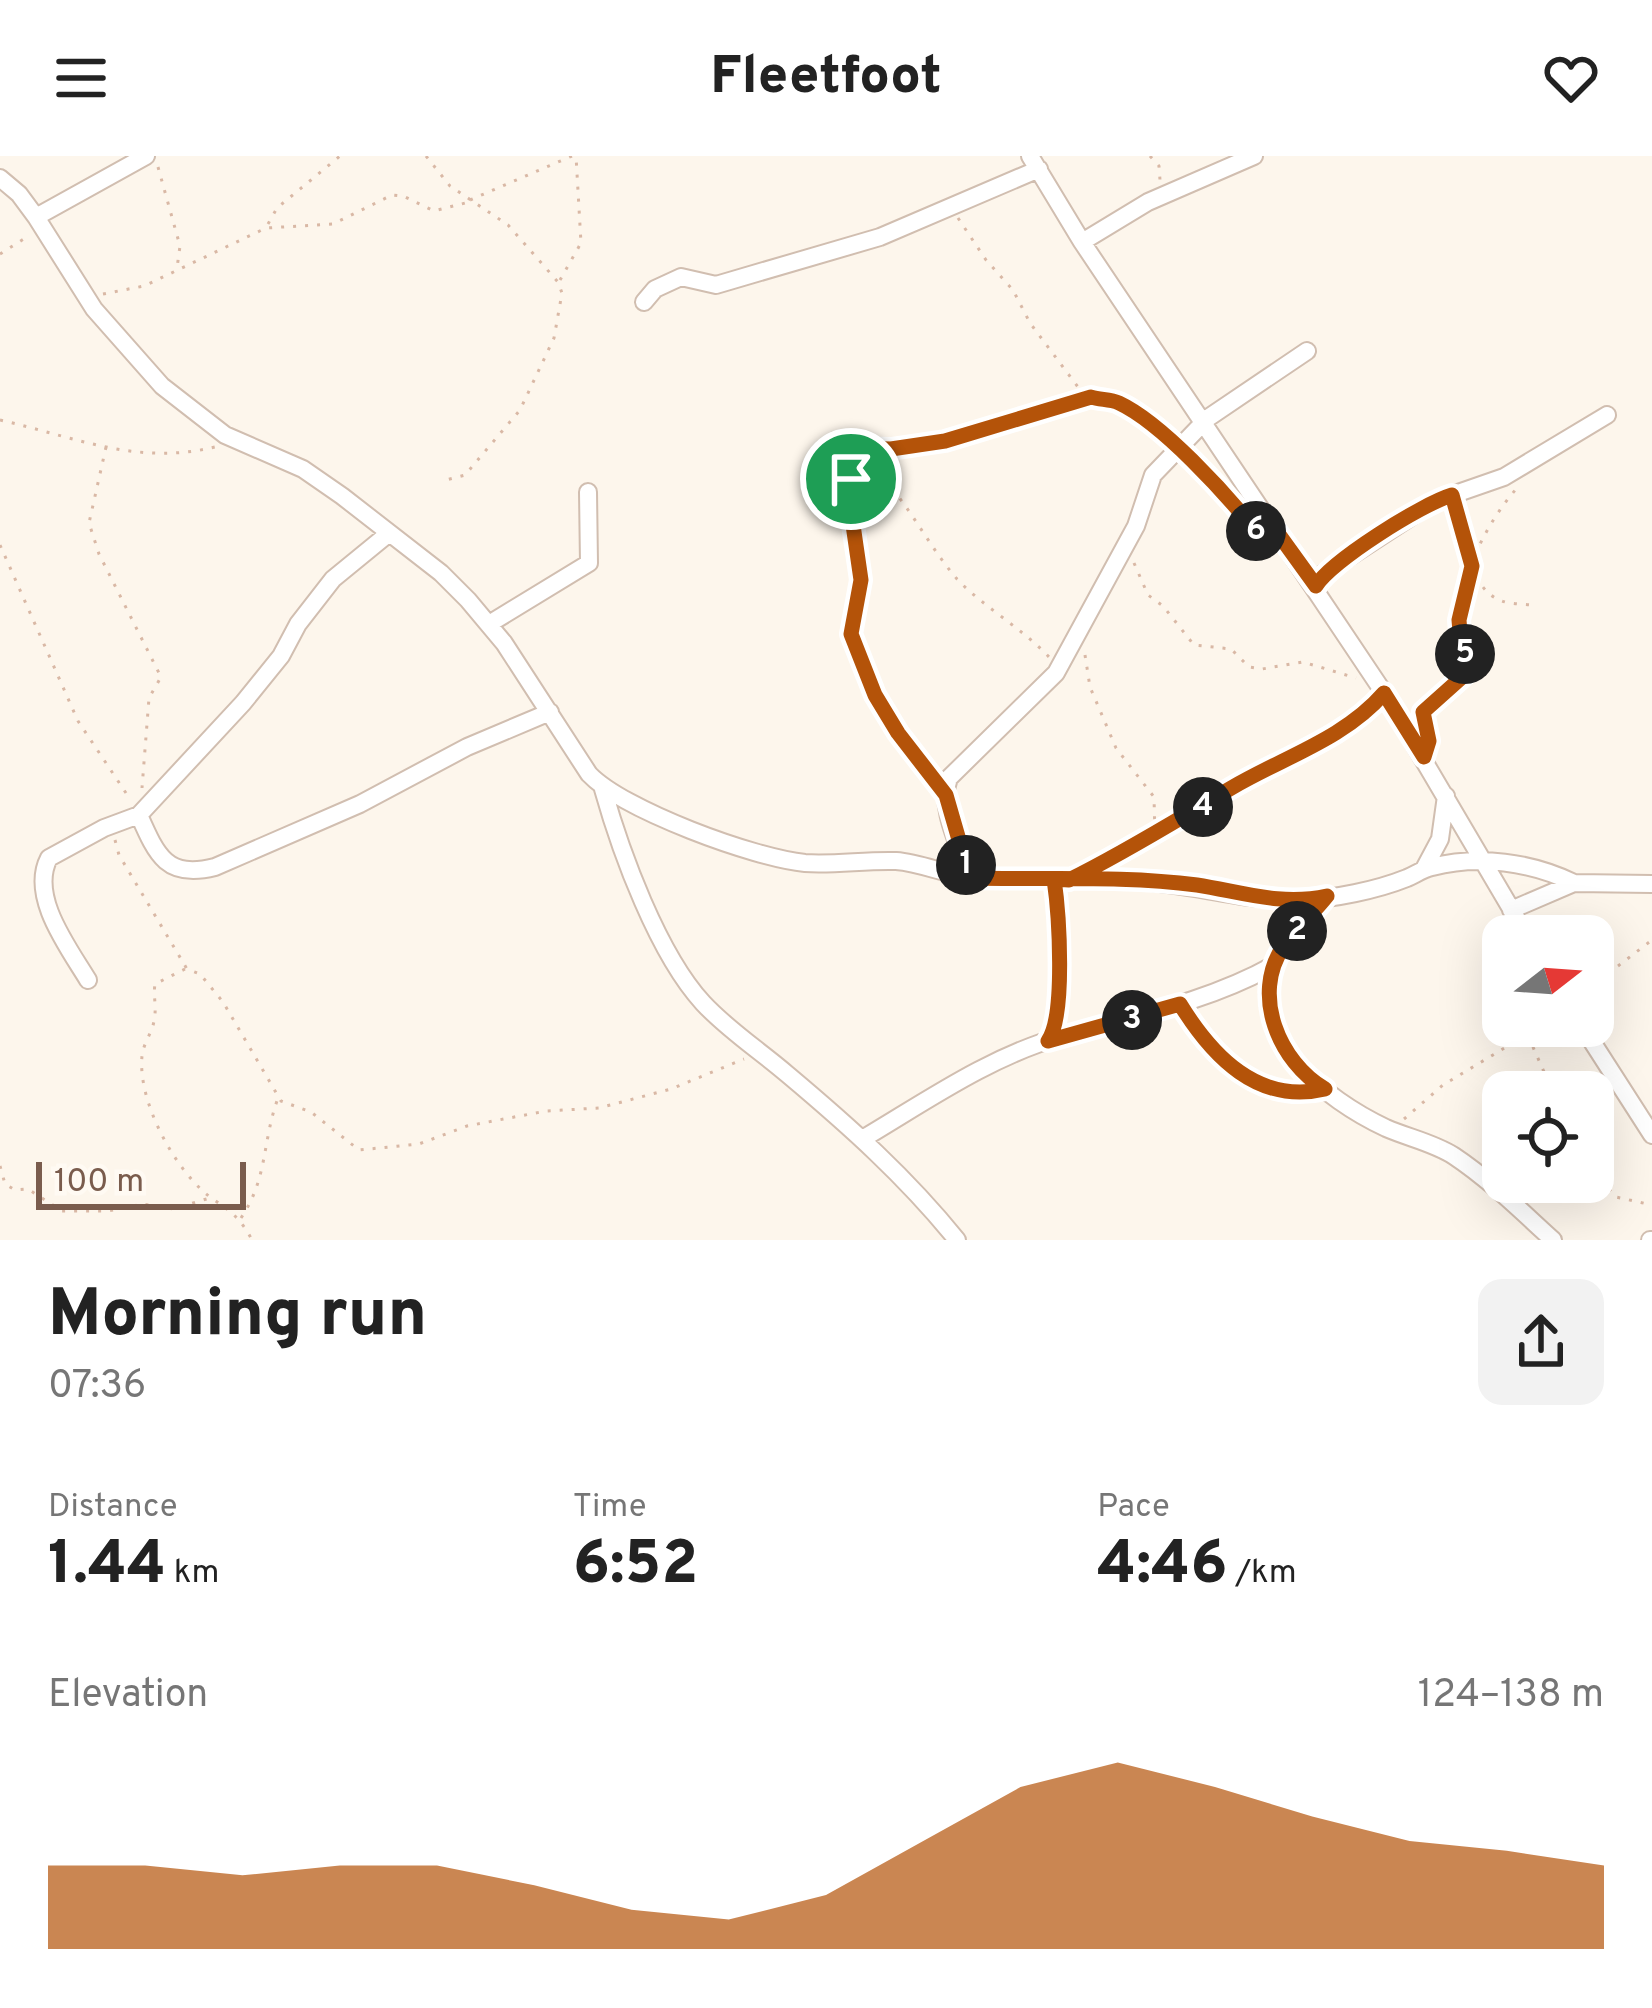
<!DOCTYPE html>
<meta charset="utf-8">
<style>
body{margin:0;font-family:Overpass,sans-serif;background:#f2f2f2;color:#222;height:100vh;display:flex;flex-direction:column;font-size:45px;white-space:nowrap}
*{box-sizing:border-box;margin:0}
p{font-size:39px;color:#767676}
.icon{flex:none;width:66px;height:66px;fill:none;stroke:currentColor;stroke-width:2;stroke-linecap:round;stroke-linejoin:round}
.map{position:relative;height:1084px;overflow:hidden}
.sheet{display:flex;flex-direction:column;background:#fff;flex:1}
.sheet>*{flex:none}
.needle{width:78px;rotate:73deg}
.buttons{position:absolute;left:1482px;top:759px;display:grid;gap:24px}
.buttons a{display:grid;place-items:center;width:132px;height:132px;border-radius:24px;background:#fff;box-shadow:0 12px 48px #0002;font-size:60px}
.scale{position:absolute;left:36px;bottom:30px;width:210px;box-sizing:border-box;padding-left:12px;border:6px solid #7a5c4d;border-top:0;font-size:33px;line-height:42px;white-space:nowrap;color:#7a5c4d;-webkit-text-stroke:9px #fffaf3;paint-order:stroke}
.pin{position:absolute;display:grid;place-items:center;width:102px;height:102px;color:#fff;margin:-51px;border:6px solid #fff;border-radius:50%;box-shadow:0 3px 12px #0007}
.km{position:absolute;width:60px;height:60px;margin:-30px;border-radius:50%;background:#222;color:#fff;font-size:33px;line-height:60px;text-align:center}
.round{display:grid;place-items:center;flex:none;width:126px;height:126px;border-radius:24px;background:#f2f2f2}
.headline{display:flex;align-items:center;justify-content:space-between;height:204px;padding:0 48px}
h1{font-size:66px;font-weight:800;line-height:90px}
.stats{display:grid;grid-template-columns:repeat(3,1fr);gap:18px;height:204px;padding:12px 48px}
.stats div{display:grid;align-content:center}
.stats b{font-size:60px;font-weight:800}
.stats small{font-size:33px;font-weight:400}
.stats p{font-size:33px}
.chart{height:336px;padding:24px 48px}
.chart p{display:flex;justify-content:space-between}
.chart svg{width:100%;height:216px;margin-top:12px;fill:#b45309;opacity:.7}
header{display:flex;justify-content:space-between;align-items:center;height:156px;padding:0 48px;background:#fff;font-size:54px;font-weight:800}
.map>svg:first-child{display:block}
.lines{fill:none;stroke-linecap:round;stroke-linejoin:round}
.minor-casing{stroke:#d1beb0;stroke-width:20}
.path{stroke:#d9b8a5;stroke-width:3;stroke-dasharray:3 9;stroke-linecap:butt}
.minor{stroke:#fff;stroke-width:16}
.route-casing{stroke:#fff;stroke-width:24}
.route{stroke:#b45309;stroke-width:15}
</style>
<header><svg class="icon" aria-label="menu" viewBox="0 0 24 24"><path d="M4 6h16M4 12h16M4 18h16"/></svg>Fleetfoot<svg class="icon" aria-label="heart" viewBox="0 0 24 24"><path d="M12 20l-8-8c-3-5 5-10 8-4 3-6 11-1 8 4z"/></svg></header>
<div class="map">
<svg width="1652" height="1084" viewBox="0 0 1652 1084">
<rect width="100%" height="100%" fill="#fdf6ec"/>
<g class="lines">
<g class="minor-casing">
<path id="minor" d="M1030,0L1082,86L1384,537L1527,780
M0,22L19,38L36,61L94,153L162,230L225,279L303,313L342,340L441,417L468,444L504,487L589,618C623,654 754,702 805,707C835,709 865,704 896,705C923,707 948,720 975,722C1030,726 1084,722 1139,725C1193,728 1247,746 1301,744C1334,743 1377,734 1407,722C1416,718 1423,713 1432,711C1479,699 1531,706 1574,727
M36,61L146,0
M1082,86L1148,46L1254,0
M644,146L655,133L681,121L716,129L880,81L1039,13
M1202,266L1307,195
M1315,430L1323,418L1435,345L1504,321L1607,259
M489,468L589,407L588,336
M603,633C621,697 658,798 703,847C728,874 759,894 787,918C849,970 906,1021 957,1084
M139,659C157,700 167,723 215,711L360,648L467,591L550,556
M1424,713L1440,683L1446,640
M970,722C961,693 938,651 949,622L1056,517L1136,370L1153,319L1203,267
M1327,740C1311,761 1286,780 1275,805C1243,880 1326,944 1386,972C1409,982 1434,987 1454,1000C1490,1024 1522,1056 1553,1084
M1511,754L1574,727L1652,728
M88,824C68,791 29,740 49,702L104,672L139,659L243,547L281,500L298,468L333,423L388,378
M1181,848C1212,901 1257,948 1325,933
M1582,870L1652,979
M1048,885C1066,859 1059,757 1054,723
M864,982C928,944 989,901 1062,880C1134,860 1208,846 1274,809
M1650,1084H1652"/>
</g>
<path class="path" d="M426,0L450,30L508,69L558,126L562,137L554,182L520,254L465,319L446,324
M1150,0L1159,10L1160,24
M158,11L180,90L177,112
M470,44L572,0
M958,62L986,104L1013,134L1030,167L1078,231L1098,244L1116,245L1167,284
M268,68L277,52L340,0
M0,98L30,79
M560,124L581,87L576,0
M103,138L144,130L266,72L333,68L392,39L403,40L434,55L469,46
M0,264C75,281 137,310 215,291
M831,277C847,283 853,296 866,306C904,337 925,386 957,423C981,449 1023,473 1049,501
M106,291L89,367L99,398L161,521L149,542L142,632
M855,292L891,293L945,285L1089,242
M856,296L851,313V349L861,424L851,478L875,539L904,587L934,621
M1187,303L1233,344L1251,369
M1454,353C1460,380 1471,435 1502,445C1510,448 1523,448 1531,449
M0,389L78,565L130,643
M1134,407L1148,439L1163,450L1194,489L1231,493L1249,511L1262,513L1303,506L1356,522
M1085,499L1090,531L1116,592L1154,641L1155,680
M1427,577L1423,556L1470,514C1468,504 1462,495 1461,486C1452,434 1483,371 1517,332
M115,684L119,699L181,803L187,813L200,818L223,846L281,945L311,956L359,994L419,988L467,970L546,955L599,952L671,933L744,903
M1099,709C1148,685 1190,654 1237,628C1284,603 1335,584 1374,547
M1618,810L1652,784
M185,813L155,828C153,840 157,852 154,865C152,877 143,888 142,900C138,941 167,997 194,1026C217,1052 233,1048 252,1084
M1528,880L1553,936
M1404,963L1443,929L1541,870
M0,1010L5,1028L15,1034L28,1033L62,1055H108L143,1048L173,1053L213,1041
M1593,1015L1616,1041L1652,1049
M241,1062C268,1022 262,986 278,942"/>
<use href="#minor" class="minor"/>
</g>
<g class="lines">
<g class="route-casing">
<path id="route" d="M851,323V355L861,424L851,478L875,539L898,577L946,639L970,722C1045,724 1122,719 1197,729C1242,736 1281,750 1327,740C1313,758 1295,773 1283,791C1251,839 1279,906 1325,933C1258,949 1212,900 1180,848L1048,885C1066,859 1059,757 1054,723L1069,724C1126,696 1178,663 1233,631C1284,601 1344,583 1384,537L1424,601L1429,585L1423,556L1470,514L1461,488L1459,464L1472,410L1452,339C1422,348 1331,405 1316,430L1277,376L1256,375C1226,338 1162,267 1119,247C1110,243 1100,244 1091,241L945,285L891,293L853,292L851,323"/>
</g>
<use href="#route" class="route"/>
</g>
</svg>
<div class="buttons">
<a><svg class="needle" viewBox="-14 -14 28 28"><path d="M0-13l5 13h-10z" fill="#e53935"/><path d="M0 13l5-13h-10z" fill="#767676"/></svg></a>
<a><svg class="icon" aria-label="locate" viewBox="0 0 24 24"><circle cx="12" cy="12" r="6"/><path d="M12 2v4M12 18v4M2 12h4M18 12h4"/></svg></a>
</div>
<div class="scale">100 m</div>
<div class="pin" style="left:851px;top:323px;background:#1e9e55"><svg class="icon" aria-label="arrive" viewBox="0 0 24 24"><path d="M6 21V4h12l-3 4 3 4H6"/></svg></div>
<b class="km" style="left:966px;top:709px">1</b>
<b class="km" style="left:1297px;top:775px">2</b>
<b class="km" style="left:1132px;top:864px">3</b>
<b class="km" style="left:1203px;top:651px">4</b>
<b class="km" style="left:1465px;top:498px">5</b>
<b class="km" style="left:1256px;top:375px">6</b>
</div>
<section class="sheet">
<div class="headline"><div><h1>Morning run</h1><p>07:36</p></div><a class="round"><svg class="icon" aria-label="share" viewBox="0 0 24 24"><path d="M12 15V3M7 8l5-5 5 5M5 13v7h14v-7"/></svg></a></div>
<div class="stats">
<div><p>Distance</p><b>1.44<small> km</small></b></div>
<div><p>Time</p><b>6:52</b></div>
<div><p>Pace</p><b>4:46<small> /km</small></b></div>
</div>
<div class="chart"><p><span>Elevation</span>124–138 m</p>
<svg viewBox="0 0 160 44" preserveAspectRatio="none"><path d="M0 44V27L10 27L20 29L30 27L40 27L50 31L60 36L70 38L80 33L90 22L100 11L110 6L120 11L130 17L140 22L150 24L160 27V44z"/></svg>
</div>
</section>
